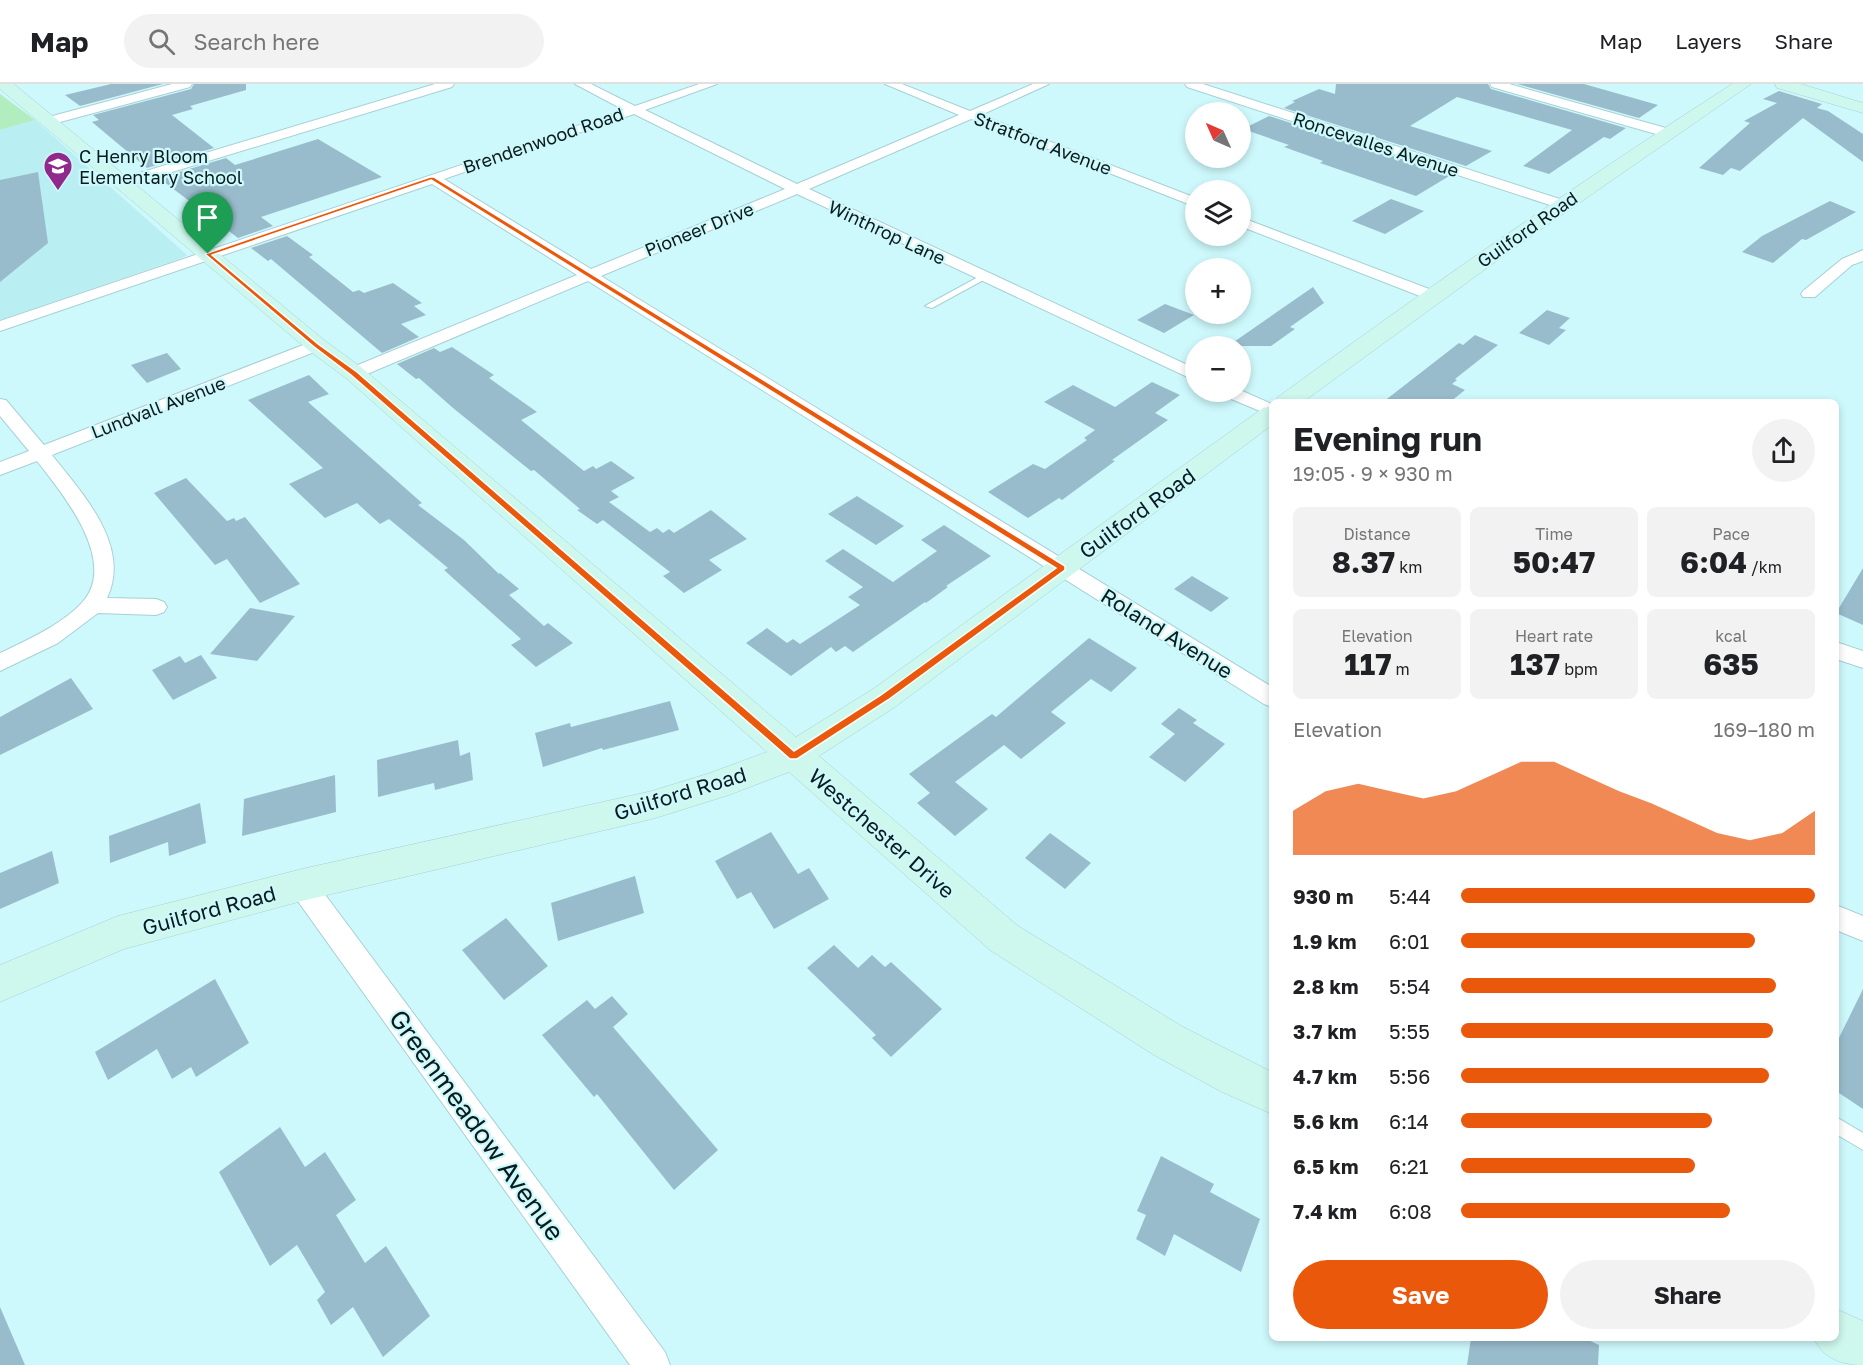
<!DOCTYPE html>
<meta charset="utf-8">
<style>
body{margin:0;font-family:"Golos Text",sans-serif;background:#f2f2f2;color:#202124;height:100vh;display:flex;flex-direction:column;font-size:22px;white-space:nowrap}
*{box-sizing:border-box;margin:0}
p{font-size:20px;color:#757577}
.icon{flex:none;width:33px;height:33px;fill:none;stroke:currentColor;stroke-width:2;stroke-linecap:round;stroke-linejoin:round}
.map{position:relative;flex:1;overflow:hidden}
.side{position:absolute;left:1269px;top:315px;width:570px;height:942px;display:flex;flex-direction:column;background:#fff;border-radius:9px;box-shadow:0 3px 9px #0003}
.side>*{flex:none}
.needle{width:39px;rotate:315deg}
.tools{position:absolute;left:1185px;top:18px;display:grid;gap:12px}
.tools a{display:grid;place-items:center;width:66px;height:66px;border-radius:50%;background:#fff;box-shadow:0 3px 9px #0003;font-size:30px}
.pin{position:absolute;display:grid;place-items:center;width:51px;height:51px;color:#fff;margin:-62px -26px;border-radius:50% 50% 50% 0;rotate:-45deg;box-shadow:0 0 6px #0007}
.pin .icon{rotate:45deg}
.round{display:grid;place-items:center;flex:none;width:63px;height:63px;border-radius:32px;background:#f2f2f2}
.headline{display:flex;align-items:center;justify-content:space-between;height:102px;padding:0 24px}
h1{font-size:33px;font-weight:700;line-height:45px}
.stats{display:grid;grid-template-columns:repeat(3,1fr);gap:9px;height:102px;padding:6px 24px}
.stats div{display:grid;align-content:center;border-radius:9px;background:#f2f2f2;text-align:center}
.stats b{font-size:30px;font-weight:700}
.stats small{font-size:16px;font-weight:400}
.stats p{font-size:16px}
.chart{height:168px;padding:12px 24px}
.chart p{display:flex;justify-content:space-between}
.chart svg{width:100%;height:108px;margin-top:6px;fill:#ea580c;opacity:.7}
.button{display:flex;gap:12px;margin-top:auto;padding:12px 24px}
.button a{flex:1;height:69px;border-radius:36px;background:#ea580c;color:#fff;font-size:24px;font-weight:700;line-height:69px;text-align:center}
.button a+a{background:#f2f2f2;color:#202124}
ul{padding:0 24px;list-style:none;font-size:20px}
li{display:grid;grid-template-columns:96px 72px 1fr;align-items:center;height:45px}
li i{height:15px;border-radius:8px;background:#ea580c}
header{display:flex;align-items:center;gap:36px;box-sizing:border-box;height:84px;padding:0 30px;background:#fff;border-bottom:2px solid #e0e0e0}
header strong{font-size:28px}
nav{display:flex;gap:33px;margin-inline-start:auto;font-size:21px}
.search{width:420px;height:54px;background:#f2f2f2;display:flex;align-items:center;gap:15px;box-sizing:border-box;padding:0 21px;border-radius:33px;color:#757577;font-size:22px}
.map>svg:first-child{display:block}
.built{fill:#b9eef2}
.green{fill:#b2edbf}
.building{fill:#99bccc}
.lines{fill:none;stroke-linecap:round;stroke-linejoin:round}
.lane-casing{stroke:#a7d0d4;stroke-width:2}
.street-casing{stroke:#a7d0d4;stroke-width:2}
.secondary-casing{stroke:#a7d0d4;stroke-width:1}
.lane{fill:#fff;fill-rule:evenodd}
.street{fill:#fff;fill-rule:evenodd}
.secondary{fill:#cef7ee;fill-rule:evenodd}
.route{fill:#ea580c;stroke:#fff;stroke-width:1.5;fill-rule:evenodd}
.labels{text-anchor:middle;dominant-baseline:central;stroke-width:4.5;stroke-linejoin:round;paint-order:stroke}
.far-street-label{font-size:18px;fill:#0a1b1c;stroke:#cef9fc}
.far-poi-label{font-size:18px;fill:#0a1b1c;stroke:#cef9fc;text-anchor:start}
.street-label{font-size:21px;fill:#0a1b1c;stroke:#cef9fc}
.near-street-label{font-size:26px;fill:#0a1b1c;stroke:#cef9fc}
</style>
<header>
<strong>Map</strong>
<div class="search"><svg class="icon" aria-label="search" viewBox="0 0 24 24"><circle cx="10" cy="10" r="6"/><path d="M15 15l6 6"/></svg>Search here</div>
<nav><a>Map</a><a>Layers</a><a>Share</a></nav>
</header>
<div class="map">
<svg width="1863" height="1281" viewBox="0 0 1863 1281">
<rect width="100%" height="100%" fill="#cef9fc"/>
<path class="built" d="M35,36L187,171L179,175L0,236V46Z"/>
<path class="green" d="M0,10L35,36L0,46Z"/>
<path class="building" d="M111,0H163L80,22L65,11Z
M194,0H246V6L190,22L193,25L172,31L214,64L147,84L92,38L99,36L93,31L191,5Z
M1336,0H1488L1491,5L1626,44L1610,55L1604,53L1549,90L1523,82L1572,46L1457,13L1410,42L1492,67L1466,82L1284,24L1295,18L1292,17L1319,5L1335,10Z
M1517,0H1584L1658,21L1639,34Z
M1779,7L1822,20L1817,24L1828,27L1863,50V78L1803,34L1740,87L1731,84L1723,91L1699,84L1750,39L1744,37L1777,19L1763,15Z
M1269,32L1451,91L1416,112L1320,79L1323,77L1284,63L1289,61L1243,45Z
M318,55L382,93L261,133L273,142L238,154L159,94L226,74L235,81Z
M38,88L48,159L0,198V96Z
M1391,115L1424,127L1385,150L1352,137Z
M1830,117L1856,128L1806,156L1802,155L1773,179L1742,168L1762,152Z
M287,152L313,171L309,173L353,208L359,206L364,209L393,199L422,219L414,222L426,231L401,240L419,253L382,269L271,175L268,177L251,164Z
M1313,203L1324,219L1290,243L1295,245L1271,262H1228Z
M1165,220L1194,231L1164,249L1137,236Z
M1547,226L1570,234L1559,244L1566,246L1549,261L1519,249Z
M1475,251L1498,261L1455,295L1457,296L1452,300L1465,306L1450,318H1383L1459,259L1463,261Z
M452,263L494,291L489,294L537,328L521,336L584,387L593,382L596,385L611,377L635,394L611,407L619,413L609,418L650,448L657,444L663,449L669,445L674,449L711,426L747,455L709,476L722,486L684,509L663,492L670,488L603,436L597,440L577,426L580,425L534,386L531,387L453,324L419,294L416,295L397,280L434,264L440,268Z
M167,269L181,285L147,299L131,281Z
M309,291L329,310L308,318L422,419L418,421L464,456L499,490L500,489L519,505L509,511L544,542L548,539L573,559L536,583L511,561L521,555L444,486L448,484L389,435L380,440L357,419L325,434L289,400L323,384L248,316Z
M1152,298L1180,311L1155,329L1168,336L1112,376L1115,377L1062,416L1059,414L1028,434L988,408L1033,380L1045,385L1087,356L1084,354L1095,346L1044,318L1073,301L1115,323Z
M186,394L227,437L234,434L236,437L245,433L300,500L260,519L227,475L215,481L154,409Z
M857,412L904,442L876,461L828,430Z
M944,441L991,472L946,502L948,503L926,519L925,518L853,568L845,562L836,568L831,563L791,592L746,559L767,544L787,559L793,555L800,560L860,521L848,513L863,503L825,477L843,465L893,498L937,467L921,456Z
M1863,484V541L1836,529Z
M1192,492L1229,514L1211,528L1174,505Z
M250,524L295,532L257,577L210,570Z
M1089,554L1137,584L1111,608L1091,595L1051,628L1066,639L1035,664L1021,675L1004,661L955,698L988,725L955,752L917,719L930,709L909,690L992,630L996,633Z
M201,571L217,594L173,616L152,586L180,572L185,579Z
M71,594L93,625L0,671V633Z
M670,617L679,646L603,666L602,664L543,683L535,649L570,639L571,643Z
M1179,624L1197,636L1193,639L1225,660L1185,698L1149,673L1175,650L1161,640Z
M458,656L460,672L470,668L473,696L435,706L434,699L378,713L377,676Z
M335,691L336,728L242,752L244,715Z
M200,719L206,759L169,772L168,758L110,779L109,752Z
M771,748L798,790L809,784L829,815L774,845L751,808L737,815L715,777Z
M1050,749L1091,779L1065,805L1025,774Z
M52,767L59,799L0,825V789Z
M635,792L644,829L558,857L551,819Z
M506,834L548,882L504,916L462,866Z
M834,861L858,884L872,871L885,883L891,878L942,925L891,973L872,954L876,951L807,884Z
M215,895L249,959L196,993L191,983L172,995L157,965L108,996L95,968Z
M1863,905V1025L1836,1007V960Z
M612,912L628,930L613,943L718,1066L674,1106L597,1010L594,1013L542,951L587,916L595,925Z
M280,1043L305,1083L325,1068L356,1116L336,1131L365,1179L386,1162L430,1232L383,1273L353,1223L331,1241L317,1216L325,1208L297,1161L270,1182L219,1088Z
M1161,1072L1214,1100L1210,1108L1260,1135L1241,1188L1174,1150L1165,1172L1136,1155L1146,1131L1137,1127Z
M0,1223L25,1281H0Z
M1471,1254H1584L1599,1261L1598,1281H1467Z"/>
<g class="lines">
<g class="lane-casing">
<path id="lane" d="M982,191L989,193L932,224L925,222Z
M1836,1033L1863,1049V1066L1836,1050Z"/>
</g>
<g class="street-casing">
<path id="street" d="M172,0H192L190,3L49,41L43,37L45,34Z
M435,0H454L452,3L126,102L121,103L114,99L116,96Z
M575,0H591L635,22L699,0H717L645,26L797,100L959,31L885,0H902L970,27L1033,0H1049L981,31L1196,114V123L971,35L809,105L1196,285V297L797,110L601,192L1272,603V623L1264,620L588,197L360,293H348L345,289L348,285L577,191L432,100L0,247V237L624,26ZM634,30L785,105L591,185L444,95Z
M1185,0H1203L1566,117L1568,120L1566,123H1556L1187,3Z
M1490,0H1509L1673,46L1674,49L1673,52H1663L1492,3Z
M1240,133L1437,208L1439,211L1431,216L1425,214L1240,142Z
M1863,166V177L1852,181L1815,213H1803L1801,210L1803,207L1842,175Z
M316,256L322,257L324,261L322,265L52,371C82,409 132,462 107,514L156,515L164,518L167,523L164,528L156,531L98,529L58,559L0,587V569C26,557 67,538 85,515C116,474 62,409 37,377L0,391V378L29,367L0,332V315L6,316L44,361Z
M1240,306L1272,320V332L1224,312L1221,308Z
M1836,558L1863,567V584L1836,575Z
M302,789L312,793L665,1268L670,1281H630L292,809L289,801L292,793Z
M1836,821L1863,832V857L1836,846Z"/>
</g>
<g class="secondary-casing">
<path id="secondary" d="M0,0H14L324,256L362,284L796,653L873,605L1263,324L1272,322V341L895,623L819,672L1018,842L1183,943L1272,988V1030L1222,1008L1154,971L990,866L789,688L729,711L652,735L302,817L124,865L0,918V881L118,832L302,785L652,707L710,689L767,668L346,294L308,266L0,5Z
M1732,0H1751L1520,160L1303,318H1275L1278,313C1427,204 1577,100 1732,0Z
M1775,0H1801L1863,19V29L1777,4Z
M1836,1225L1863,1237V1281C1842,1281 1822,1274 1814,1254H1836Z"/>
</g>
<use href="#lane" class="lane"/>
<use href="#street" class="street"/>
<use href="#secondary" class="secondary"/>
</g>
<path class="route" d="M430,93H434L1065,482V486L888,616L797,675H790L351,291L313,262L205,170ZM431,96L1056,484L881,611L794,667L357,288L318,260L212,171Z"/>
<defs>
<g id="school-pin" transform="scale(1.5)"><path d="M0 17L-7.5 6A9.5 9.5 0 1 1 7.5 6Z" fill="#91288c" stroke="#cef9fc"/><path d="M0-5L7-2L0 1L-7-2ZM-4 1L0 2.5L4 1V4Q0 6-4 4Z" fill="#fff"/></g>
</defs>
<g fill-rule="evenodd">
<use href="#school-pin" x="58" y="82"/>
</g>
<g class="labels">
<g class="far-street-label">
<text transform="translate(543 56) rotate(-19)">Brendenwood Road</text>
<text transform="translate(1043 59) rotate(21)">Stratford Avenue</text>
<text transform="translate(1376 60) rotate(18)">Roncevalles Avenue</text>
<text transform="translate(699 145) rotate(-22)">Pioneer Drive</text>
<text transform="translate(1527 145) rotate(-35)">Guilford Road</text>
<text transform="translate(887 148) rotate(25)">Winthrop Lane</text>
<text transform="translate(158 323) rotate(-21)">Lundvall Avenue</text>
</g>
<g class="far-poi-label">
<text x="79" y="72">C Henry Bloom<tspan x="79" dy="21">Elementary School</tspan></text>
</g>
<g class="street-label">
<text transform="translate(1137 429) rotate(-36)">Guilford Road</text>
<text transform="translate(1167 549) rotate(32)">Roland Avenue</text>
<text transform="translate(680 709) rotate(-17)">Guilford Road</text>
<text transform="translate(882 749) rotate(41)">Westchester Drive</text>
<text transform="translate(209 826) rotate(-15)">Guilford Road</text>
</g>
<g class="near-street-label">
<text transform="translate(477 1041) rotate(54)">Greenmeadow Avenue</text>
</g>
</g>
</svg>
<div class="tools">
<a><svg class="needle" viewBox="-14 -14 28 28"><path d="M0-13l5 13h-10z" fill="#e53935"/><path d="M0 13l5-13h-10z" fill="#757577"/></svg></a>
<a><svg class="icon" aria-label="layers" viewBox="0 0 24 24"><path d="M12 4l9 5-9 5-9-5zM3 14l9 5 9-5"/></svg></a>
<a>+</a>
<a>−</a>
</div>
<div class="pin" style="left:208px;top:170px;background:#1e9e55"><svg class="icon" aria-label="arrive" viewBox="0 0 24 24"><path d="M6 21V4h12l-3 4 3 4H6"/></svg></div>
<section class="side">
<div class="headline"><div><h1>Evening run</h1><p>19:05 · 9 × 930 m</p></div><a class="round"><svg class="icon" aria-label="share" viewBox="0 0 24 24"><path d="M12 15V3M7 8l5-5 5 5M5 13v7h14v-7"/></svg></a></div>
<div class="stats">
<div><p>Distance</p><b>8.37<small> km</small></b></div>
<div><p>Time</p><b>50:47</b></div>
<div><p>Pace</p><b>6:04<small> /km</small></b></div>
</div>
<div class="stats">
<div><p>Elevation</p><b>117<small> m</small></b></div>
<div><p>Heart rate</p><b>137<small> bpm</small></b></div>
<div><p>kcal</p><b>635</b></div>
</div>
<div class="chart"><p><span>Elevation</span>169–180 m</p>
<svg viewBox="0 0 160 44" preserveAspectRatio="none"><path d="M0 44V26L10 18L20 15L30 18L40 21L50 18L60 12L70 6L80 6L90 12L100 18L110 23L120 29L130 35L140 38L150 35L160 26V44z"/></svg>
</div>
<ul>
<li><b>930 m</b>5:44<i style="width:100%"></i></li>
<li><b>1.9 km</b>6:01<i style="width:83%"></i></li>
<li><b>2.8 km</b>5:54<i style="width:89%"></i></li>
<li><b>3.7 km</b>5:55<i style="width:88%"></i></li>
<li><b>4.7 km</b>5:56<i style="width:87%"></i></li>
<li><b>5.6 km</b>6:14<i style="width:71%"></i></li>
<li><b>6.5 km</b>6:21<i style="width:66%"></i></li>
<li><b>7.4 km</b>6:08<i style="width:76%"></i></li>
</ul>
<div class="button"><a>Save</a><a>Share</a></div>
</section>
</div>
